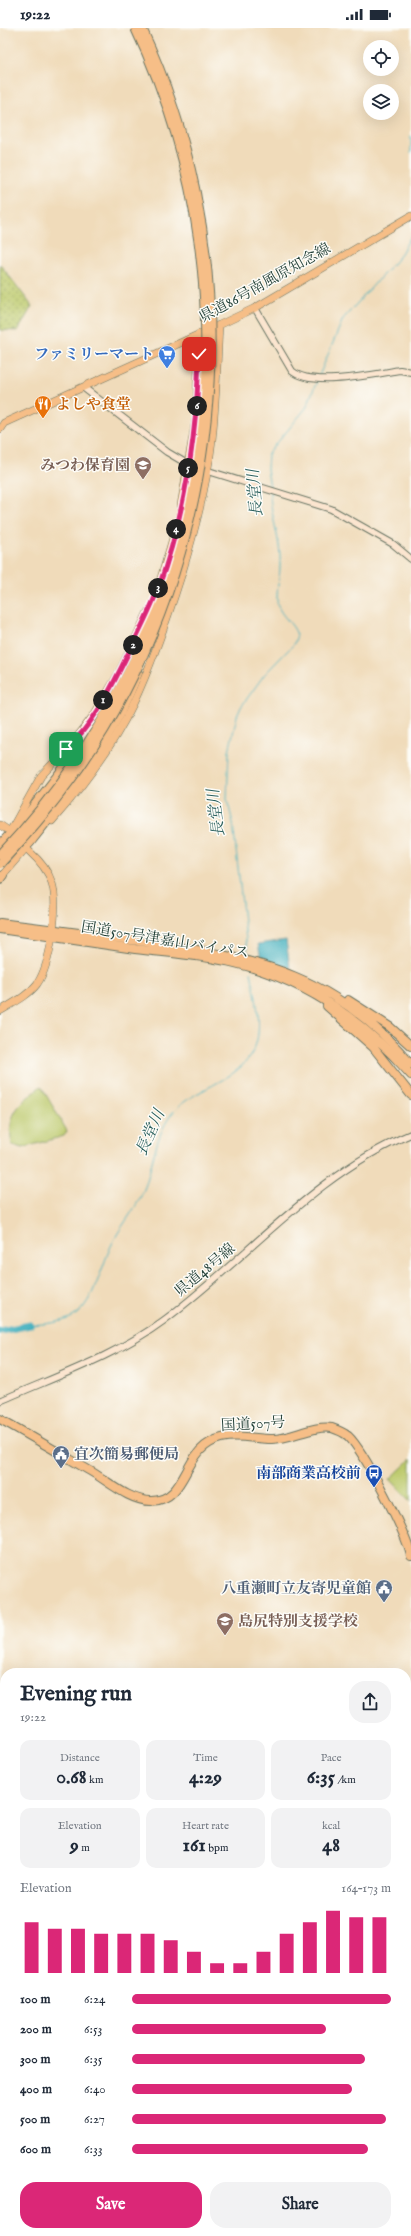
<!DOCTYPE html>
<meta charset="utf-8">
<style>
body{margin:0;font-family:"IM FELL English","Noto Serif JP",serif;background:#f2f2f3;color:#1f2937;height:100vh;display:flex;flex-direction:column;font-size:15px;white-space:nowrap}
*{box-sizing:border-box;margin:0}
p{font-size:13px;color:#747a83}
.icon{flex:none;width:22px;height:22px;fill:none;stroke:currentColor;stroke-width:2;stroke-linecap:round;stroke-linejoin:round}
.map{position:relative;flex:1;overflow:hidden}
.side{position:absolute;left:0px;top:1640px;width:411px;height:568px;display:flex;flex-direction:column;background:#fff;border-radius:16px 16px 0 0;box-shadow:0 4px 16px #0002}
.side>*{flex:none}
.fabs{position:absolute;left:363px;top:12px;display:grid;gap:8px}
.fabs a{display:grid;place-items:center;width:36px;height:36px;border-radius:50%;background:#fff;box-shadow:0 4px 16px #0002;font-size:20px}
.pin{position:absolute;display:grid;place-items:center;width:34px;height:34px;color:#fff;margin:-17px;border-radius:8px;box-shadow:0 2px 6px #0006}
.km{position:absolute;width:20px;height:20px;margin:-10px;border-radius:50%;background:#222;color:#fff;font-size:11px;line-height:20px;text-align:center}
.round{display:grid;place-items:center;flex:none;width:42px;height:42px;border-radius:16px;background:#f2f2f3}
.overview{display:flex;align-items:center;justify-content:space-between;height:68px;padding:0 20px}
h1{font-size:22px;font-weight:700;line-height:30px}
.figures{display:grid;grid-template-columns:repeat(3,1fr);gap:6px;height:68px;padding:4px 20px}
.figures div{display:grid;align-content:center;border-radius:10px;background:#f2f2f3;text-align:center}
.figures b{font-size:20px;font-weight:700}
.figures small{font-size:11px;font-weight:400}
.figures p{font-size:11px}
.chart{height:112px;padding:8px 20px}
.chart p{display:flex;justify-content:space-between}
.chart svg{width:100%;height:72px;margin-top:4px;stroke:#db2777;stroke-width:6}
.action{display:flex;gap:8px;margin-top:auto;padding:8px 20px}
.action a{flex:1;height:46px;border-radius:16px;background:#db2777;color:#fff;font-size:16px;font-weight:700;line-height:46px;text-align:center}
.action a+a{background:#f2f2f3;color:#1f2937}
ul{padding:0 20px;list-style:none;font-size:13px}
li{display:grid;grid-template-columns:64px 48px 1fr;align-items:center;height:30px}
li i{height:10px;border-radius:5px;background:#db2777}
.status{display:flex;justify-content:space-between;align-items:center;height:28px;padding:0 20px;background:#fff;direction:ltr}
.status svg{height:11px;fill:currentColor}
.map>svg:first-child{display:block}
.grass{fill:url(#grass-dots);stroke:#6e8350}
.pitch{fill:#bcc96b;stroke:#6e8350}
.water{fill:#41afbd;stroke:#307678}
.lines{fill:none;stroke-linecap:round;stroke-linejoin:round}
.stream{stroke:#41afbd;stroke-width:1}
.river{stroke:#41afbd;stroke-width:7}
.secondary-casing{stroke:#687463;stroke-width:8}
.primary-casing{stroke:#687463;stroke-width:8}
.highway-casing{stroke:#687463;stroke-width:10}
.secondary{stroke:#fbe5cf;stroke-width:6}
.primary{stroke:#f6be87;stroke-width:7}
.highway{stroke:#f6be87;stroke-width:8}
.highway-bridge-casing{stroke:#687463;stroke-width:10;stroke-linecap:butt}
.highway-bridge{stroke:#f6be87;stroke-width:8}
.route-casing{stroke:#fff;stroke-width:8}
.route{stroke:#db2777;stroke-width:5}
.labels{text-anchor:middle;dominant-baseline:central;stroke-width:3;stroke-linejoin:round;paint-order:stroke}
.street-label{font-size:15px;fill:#1f3d34;stroke:#fdfcf7}
.shop-label{font-size:15px;font-weight:bold;fill:#366cbe;stroke:#fdfcf7;text-anchor:end}
.food-label{font-size:15px;font-weight:bold;fill:#c56008;stroke:#fdfcf7;text-anchor:start}
.education-label{font-size:15px;font-weight:bold;fill:#785e54;stroke:#fdfcf7;text-anchor:end}
.service-label{font-size:15px;font-weight:bold;fill:#4e5e75;stroke:#fdfcf7;text-anchor:start}
.transit-label{font-size:15px;font-weight:bold;fill:#164399;stroke:#fdfcf7;text-anchor:end}
.water-label{font-size:16px;font-style:italic;fill:#295f5d;stroke:#fdfcf7}
</style>
<div class="status"><b>19:22</b><svg viewBox="0 0 49 12"><path d="M0 12V9h3v3zM5 12V6h3v6zM10 12V3h3v9zM15 12V0h3v12zM26 1h20v11H26zM47 4h2v5h-2z"/></svg></div>
<div class="map">
<svg width="411" height="2208" viewBox="0 0 411 2208">
<defs>
<pattern id="grass-dots" width="8" height="8" patternUnits="userSpaceOnUse"><rect width="8" height="8" fill="#bcc96b"/><path d="M2 2h.1M6 6h.1" fill="none" stroke="#98a459" stroke-width="1.8" stroke-linecap="round"/></pattern>
</defs>
<rect width="100%" height="100%" fill="#fdfcf7"/>
<filter id="ink" filterUnits="userSpaceOnUse"><feTurbulence type="fractalNoise" baseFrequency=".025" numOctaves="2"/><feDisplacementMap in="SourceGraphic" scale="8" xChannelSelector="R" yChannelSelector="G"/><feConvolveMatrix kernelMatrix="1 2 1 2 8 2 1 2 1" color-interpolation-filters="sRGB"/></filter>
<filter id="wash" filterUnits="userSpaceOnUse"><feTurbulence type="fractalNoise" baseFrequency=".012" numOctaves="4" result="noise"/><feDisplacementMap in="SourceGraphic" scale="16" xChannelSelector="R" yChannelSelector="G"/><feGaussianBlur stdDeviation="0.9" result="paint"/><feColorMatrix in="noise" values="0 0 0 0 0 0 0 0 0 0 0 0 0 0 0 0 0 1.4 0 .05"/><feComposite in="paint" operator="in"/></filter>
<g filter="url(#wash)">
<rect width="100%" height="100%" fill="#f0dbba"/>
<path class="grass" d="M0,236L32,278L18,303L0,302Z"/>
<path class="pitch" d="M41,1058L67,1103L64,1108L22,1120L12,1117C6,1086 18,1077 41,1058Z
M411,1431V1473L390,1451Z"/>
<path class="water" d="M286,912L290,940L261,930L258,916Z"/>
<g class="lines">
<path class="stream" d="M411,108V125
M319,348L343,291L399,229L411,208
M270,459L267,441L268,426L306,380L317,353
M248,929L233,795L227,771L229,723L237,688L241,679L264,647L294,616L297,607C293,595 282,589 278,578C275,566 280,551 280,538C282,513 270,489 270,464
M30,1297C44,1296 63,1295 74,1288C95,1274 102,1235 113,1214C123,1194 139,1178 146,1156C153,1134 156,1108 170,1088C191,1059 239,1055 254,1021C264,999 255,967 251,944
M406,1843L411,1841
M43,2208L48,2203"/>
<path class="river" d="M0,1303L30,1297"/>
</g>
</g>
<g filter="url(#ink)">
<g class="lines">
<g class="secondary-casing">
<path id="secondary" d="M255,280L292,343C312,360 374,346 400,342L411,344
M84,360L167,424L189,437L331,481L393,516L411,531
M0,1373C54,1349 116,1328 163,1293C246,1232 314,1146 411,1106
M0,1757L5,1756
M406,1781L411,1780
M0,2174L5,2171
M346,2203L348,2208"/>
</g>
<g class="primary-casing">
<path id="primary" d="M215,299L255,280L411,188
M197,374L199,306
M0,401L4,395L202,305
M181,477L196,390
M158,560L173,510
M52,793C82,759 114,716 133,676C153,634 168,589 182,545C195,502 207,458 212,412C216,374 217,336 219,297
M0,797L6,801
M12,800L41,748L75,712L94,687L119,645L148,584
M0,850L32,813
M0,983C13,975 28,968 37,956C51,936 59,878 52,855C48,842 39,832 29,823
M0,2032L5,2044
M87,2203L92,2208"/>
</g>
<g class="highway-casing">
<path id="highway" d="M29,816C72,762 114,710 138,645
M0,817L26,788L79,720
M0,851L3,847
M0,895C51,901 102,908 153,915C262,931 336,948 411,1036
M0,901C45,908 90,914 135,921C168,925 202,927 235,935C306,952 363,992 411,1047
M348,972L390,999L411,1018
M327,978L373,1019L411,1067
M0,1391C31,1408 61,1426 92,1444C109,1454 130,1473 151,1473C183,1473 184,1434 205,1418C226,1402 249,1411 272,1411C292,1411 312,1397 332,1400C338,1402 343,1404 348,1408C364,1423 406,1505 411,1528"/>
</g>
<use href="#secondary" class="secondary"/>
<use href="#primary" class="primary"/>
<use href="#highway" class="highway"/>
<g class="highway-bridge-casing">
<path id="highway-bridge" d="M0,827C210,605 266,277 135,0
M0,836C49,784 93,728 125,665C232,459 240,210 142,0"/>
</g>
<use href="#highway-bridge" class="highway-bridge"/>
</g>
</g>
<g class="lines" filter="url(#ink)">
<g class="route-casing">
<path id="route" d="M66,721C91,699 107,668 122,638C134,613 148,588 158,561C185,487 197,405 199,326"/>
</g>
<use href="#route" class="route"/>
</g>
<defs>
<g id="supermarket-pin" transform="scale(0.9)"><path d="M0 17L-7.5 6A9.5 9.5 0 1 1 7.5 6Z" fill="#3f7fe0" stroke="#fdfcf7"/><path d="M-6-5.5h2.5l.6 2H6L4.5 2H-2.5L-4.4-4H-6ZM-1.5 3.2a1.3 1.3 0 1 0 .1 0ZM3 3.2a1.3 1.3 0 1 0 .1 0Z" fill="#fff"/></g>
<g id="restaurant-pin" transform="scale(0.9)"><path d="M0 17L-7.5 6A9.5 9.5 0 1 1 7.5 6Z" fill="#e8710a" stroke="#fdfcf7"/><path d="M-5-6h1v4h1v-4h1v4h1v-4h1v5L-1.5 .5V6h-2V.5L-5-1ZM5-6V6H3V1.5H1.5Q1.5-4 5-6Z" fill="#fff"/></g>
<g id="school-pin" transform="scale(0.9)"><path d="M0 17L-7.5 6A9.5 9.5 0 1 1 7.5 6Z" fill="#8d6e63" stroke="#fdfcf7"/><path d="M0-5L7-2L0 1L-7-2ZM-4 1L0 2.5L4 1V4Q0 6-4 4Z" fill="#fff"/></g>
<g id="civic-pin" transform="scale(0.9)"><path d="M0 17L-7.5 6A9.5 9.5 0 1 1 7.5 6Z" fill="#5c6f8a" stroke="#fdfcf7"/><path d="M-.6-6.5H3V-4.5H.6V-3L4-1V1h2V6H-6V1h2V-1L-.6-3ZM-1.2 2.5V6h2.4V2.5Z" fill="#fff"/></g>
<g id="bus-pin" transform="scale(0.9)"><path d="M0 17L-7.5 6A9.5 9.5 0 1 1 7.5 6Z" fill="#1a4fb4" stroke="#fdfcf7"/><path d="M-5-6H5V4H4V6H2V4H-2V6H-4V4H-5ZM-3.5-4V0h7V-4ZM-3.5 1.2v1.5H-2V1.2ZM2 1.2v1.5H3.5V1.2Z" fill="#fff"/></g>
</defs>
<g fill-rule="evenodd">
<use href="#supermarket-pin" x="167" y="326"/>
<use href="#restaurant-pin" x="43" y="376"/>
<use href="#school-pin" x="143" y="437"/>
<use href="#civic-pin" x="61" y="1426"/>
<use href="#bus-pin" x="374" y="1445"/>
<use href="#civic-pin" x="384" y="1560"/>
<use href="#school-pin" x="225" y="1593"/>
</g>
<g class="labels">
<g class="street-label">
<text transform="translate(265 255) rotate(-29)">県道86号南風原知念線</text>
<text transform="translate(165 912) rotate(9)">国道507号津嘉山バイパス</text>
<text transform="translate(205 1242) rotate(-40)">県道48号線</text>
<text transform="translate(253 1396) rotate(-3)">国道507号</text>
</g>
<g class="shop-label">
<text x="154" y="326">ファミリーマート</text>
</g>
<g class="food-label">
<text x="56" y="376">よしや食堂</text>
</g>
<g class="education-label">
<text x="130" y="437">みつわ保育園</text>
<text x="238" y="1593" text-anchor="start">島尻特別支援学校</text>
</g>
<g class="service-label">
<text x="74" y="1426">宜次簡易郵便局</text>
<text x="371" y="1560" text-anchor="end">八重瀬町立友寄児童館</text>
</g>
<g class="transit-label">
<text x="361" y="1445">南部商業高校前</text>
</g>
<g class="water-label">
<text transform="translate(256 465) rotate(-95)">長堂川</text>
<text transform="translate(217 785) rotate(-97)">長堂川</text>
<text transform="translate(151 1105) rotate(-66)">長堂川</text>
</g>
</g>
</svg>
<div class="fabs">
<a><svg class="icon" aria-label="locate" viewBox="0 0 24 24"><circle cx="12" cy="12" r="6"/><path d="M12 2v4M12 18v4M2 12h4M18 12h4"/></svg></a>
<a><svg class="icon" aria-label="layers" viewBox="0 0 24 24"><path d="M12 4l9 5-9 5-9-5zM3 14l9 5 9-5"/></svg></a>
</div>
<div class="pin" style="left:66px;top:721px;background:#1e9e55"><svg class="icon" aria-label="arrive" viewBox="0 0 24 24"><path d="M6 21V4h12l-3 4 3 4H6"/></svg></div>
<div class="pin" style="left:199px;top:326px;background:#d93025"><svg class="icon" aria-label="check" viewBox="0 0 24 24"><path d="M5 12l5 5 9-10"/></svg></div>
<b class="km" style="left:103px;top:672px">1</b>
<b class="km" style="left:133px;top:617px">2</b>
<b class="km" style="left:158px;top:560px">3</b>
<b class="km" style="left:176px;top:501px">4</b>
<b class="km" style="left:188px;top:440px">5</b>
<b class="km" style="left:197px;top:378px">6</b>
<section class="side">
<div class="overview"><div><h1>Evening run</h1><p>19:22</p></div><a class="round"><svg class="icon" aria-label="share" viewBox="0 0 24 24"><path d="M12 15V3M7 8l5-5 5 5M5 13v7h14v-7"/></svg></a></div>
<div class="figures">
<div><p>Distance</p><b>0.68<small> km</small></b></div>
<div><p>Time</p><b>4:29</b></div>
<div><p>Pace</p><b>6:35<small> /km</small></b></div>
</div>
<div class="figures">
<div><p>Elevation</p><b>9<small> m</small></b></div>
<div><p>Heart rate</p><b>161<small> bpm</small></b></div>
<div><p>kcal</p><b>48</b></div>
</div>
<div class="chart"><p><span>Elevation</span>164–173 m</p>
<svg viewBox="0 0 160 44" preserveAspectRatio="none"><path d="M5 44V13M15 44V17M25 44V17M35 44V20M45 44V20M55 44V20M65 44V24M75 44V31M85 44V38M95 44V38M105 44V31M115 44V20M125 44V13M135 44V6M145 44V10M155 44V10"/></svg>
</div>
<ul>
<li><b>100 m</b>6:24<i style="width:100%"></i></li>
<li><b>200 m</b>6:53<i style="width:75%"></i></li>
<li><b>300 m</b>6:35<i style="width:90%"></i></li>
<li><b>400 m</b>6:40<i style="width:85%"></i></li>
<li><b>500 m</b>6:27<i style="width:98%"></i></li>
<li><b>600 m</b>6:33<i style="width:91%"></i></li>
</ul>
<div class="action"><a>Save</a><a>Share</a></div>
</section>
</div>
